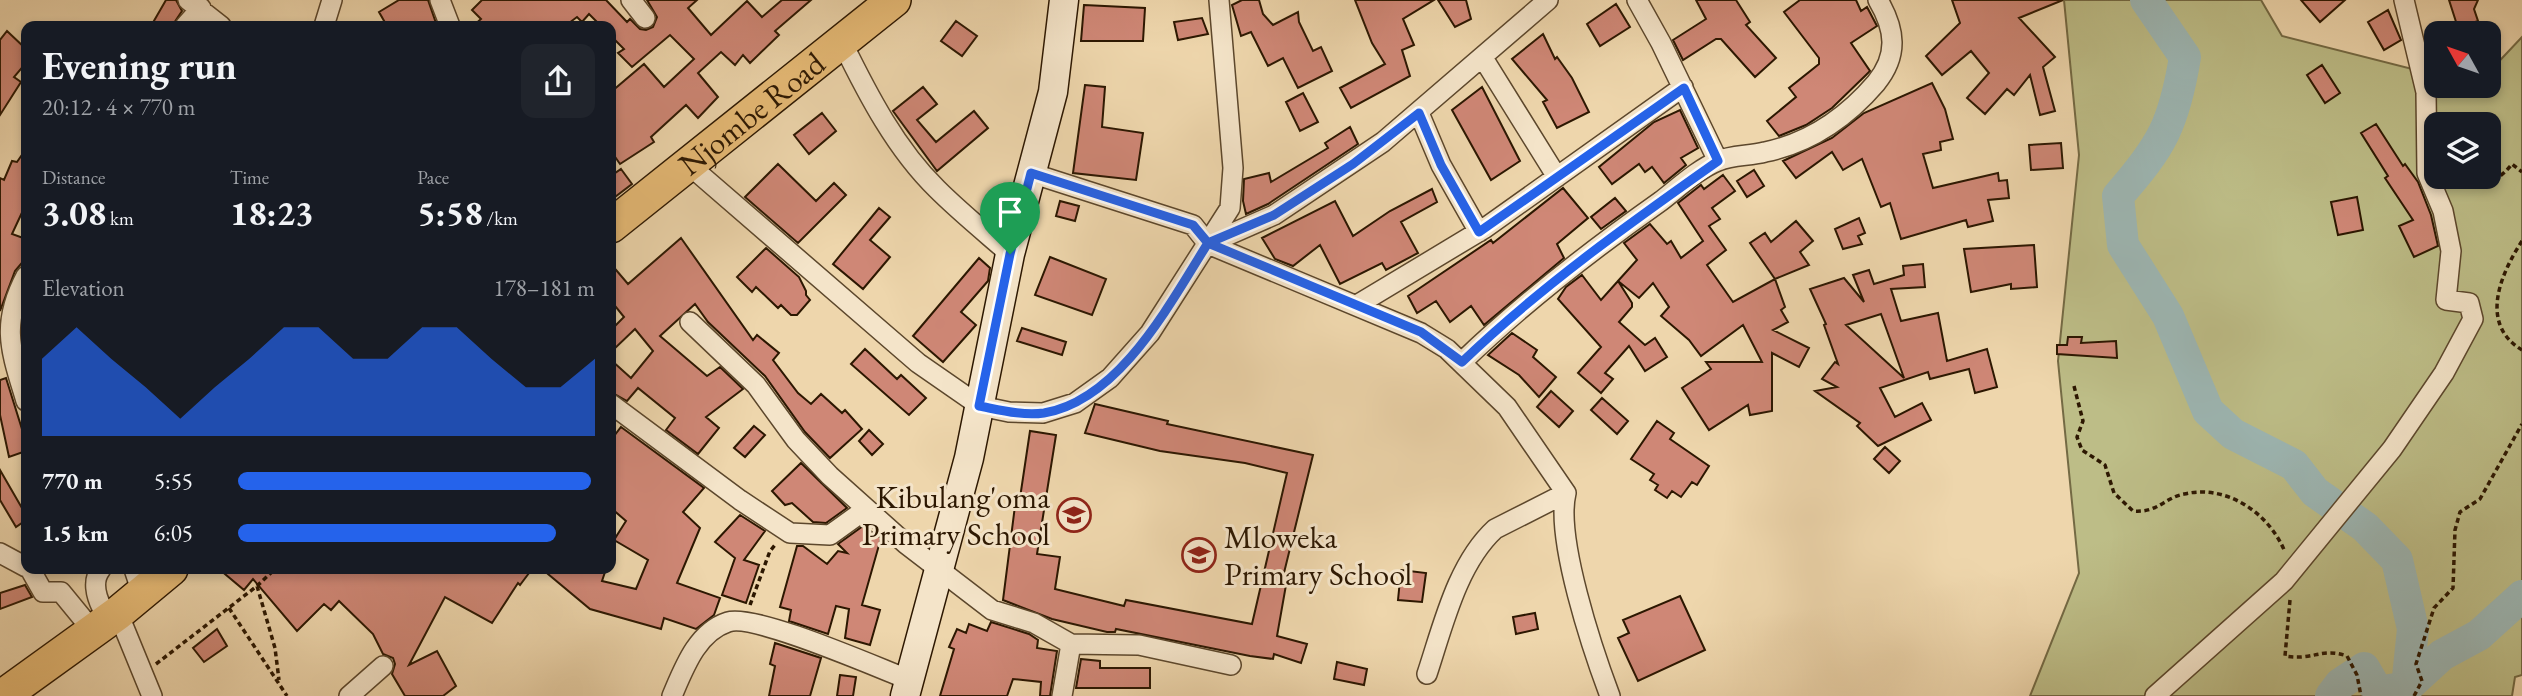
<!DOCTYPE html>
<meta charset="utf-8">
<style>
body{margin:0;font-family:"EB Garamond",serif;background:#20242c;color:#f1f3f6;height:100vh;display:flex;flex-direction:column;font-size:26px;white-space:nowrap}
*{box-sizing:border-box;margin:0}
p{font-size:23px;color:#9ea1a6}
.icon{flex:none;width:38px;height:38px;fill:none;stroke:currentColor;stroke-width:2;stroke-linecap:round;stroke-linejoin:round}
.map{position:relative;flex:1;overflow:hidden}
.sheet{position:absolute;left:21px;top:21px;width:595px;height:553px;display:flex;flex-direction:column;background:#171b24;border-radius:14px;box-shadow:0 4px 10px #0003}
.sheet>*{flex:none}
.needle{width:46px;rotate:310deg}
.controls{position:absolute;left:2424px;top:21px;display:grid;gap:14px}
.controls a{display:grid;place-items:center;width:77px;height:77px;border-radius:14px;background:#171b24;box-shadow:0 4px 10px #0003;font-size:35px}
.pin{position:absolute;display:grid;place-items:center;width:60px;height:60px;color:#fff;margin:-72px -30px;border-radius:50% 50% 50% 0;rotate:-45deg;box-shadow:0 0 7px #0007}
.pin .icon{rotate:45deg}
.round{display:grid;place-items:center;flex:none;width:74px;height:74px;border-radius:14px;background:#20242c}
.head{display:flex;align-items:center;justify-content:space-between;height:119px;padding:0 21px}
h1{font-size:38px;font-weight:700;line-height:52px}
.stats{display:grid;grid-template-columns:repeat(3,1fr);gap:10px;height:119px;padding:7px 21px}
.stats div{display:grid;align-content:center}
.stats b{font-size:35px;font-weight:700}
.stats small{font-size:19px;font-weight:400}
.stats p{font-size:19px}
.chart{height:196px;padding:14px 21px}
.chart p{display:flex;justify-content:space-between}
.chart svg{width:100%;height:126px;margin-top:7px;fill:#2563eb;opacity:.7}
ul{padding:0 21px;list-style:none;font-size:23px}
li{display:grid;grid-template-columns:112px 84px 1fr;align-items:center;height:52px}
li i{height:18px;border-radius:9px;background:#2563eb}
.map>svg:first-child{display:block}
.green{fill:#bdbd87;stroke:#746a44;stroke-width:2;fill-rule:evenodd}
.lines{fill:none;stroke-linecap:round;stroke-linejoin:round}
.river{stroke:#9db7b4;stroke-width:32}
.building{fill:#cf8776;stroke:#2c1701;stroke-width:2;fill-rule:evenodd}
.minor-casing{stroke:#5c472c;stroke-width:22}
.secondary-casing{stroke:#2c1701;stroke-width:31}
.trunk-casing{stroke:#2c1701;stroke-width:36}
.path{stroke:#2c1701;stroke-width:3.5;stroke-dasharray:5 3.5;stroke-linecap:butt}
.minor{stroke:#f4e4c9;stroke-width:19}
.secondary{stroke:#f4e4c9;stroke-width:28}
.trunk{stroke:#e7bb76;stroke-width:33}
.route-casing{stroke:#fff;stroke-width:14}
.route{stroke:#2563eb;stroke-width:9}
.labels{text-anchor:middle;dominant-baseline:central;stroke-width:6;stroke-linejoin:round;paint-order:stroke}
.street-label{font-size:32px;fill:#2c1701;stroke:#f4e4c9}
.poi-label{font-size:32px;fill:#2c1701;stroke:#f4e4c9;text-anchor:end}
</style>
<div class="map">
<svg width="2522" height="696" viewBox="0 0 2522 696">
<rect width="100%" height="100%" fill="#eed6ac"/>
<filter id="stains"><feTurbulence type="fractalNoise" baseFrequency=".00286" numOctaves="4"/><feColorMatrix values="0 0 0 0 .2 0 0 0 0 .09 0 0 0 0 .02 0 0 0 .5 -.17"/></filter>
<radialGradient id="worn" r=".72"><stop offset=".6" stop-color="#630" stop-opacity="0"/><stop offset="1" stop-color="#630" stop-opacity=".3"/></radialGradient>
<path class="green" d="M2064,0H2261L2282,36L2436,75V86H2488L2489,72L2522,37V675L2515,677L2512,696H2030L2079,573L2058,361L2079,155ZM2436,124H2488V177H2436Z"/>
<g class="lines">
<path class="river" d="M2146,0L2185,57C2174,124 2162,146 2118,196L2123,245L2168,316L2208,411L2233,434L2294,465L2315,492L2365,527L2397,560L2413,629L2407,687L2378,692L2364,668L2340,684L2331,696
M2407,687L2442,655L2479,635L2522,596"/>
</g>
<path class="building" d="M166,0H176L182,11L172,26H151Z
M399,0H428L437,26H387L379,12Z
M482,0H606L627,22L630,19L640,29L646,30L653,27L657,17L647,0H697L688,8L711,35L747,1L762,17L782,0H811L775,31L779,35L750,63L743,55L735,65L721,52L698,73L718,97L698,118L686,105L651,137L654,142L620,164L611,151V92L644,64L664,87L694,59L670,35L632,67L618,53L624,49L611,36V26H601L589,14L582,22L577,17L565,26H473L481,19L472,10Z
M1242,0H1259L1263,14L1273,25L1298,12L1299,22L1313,51L1321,47L1332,71L1298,88L1283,58L1268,66L1251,32L1241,36L1232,5Z
M1355,0H1434L1403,19L1414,45L1402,50L1410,76L1351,108L1340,88L1385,64L1372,43Z
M1438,0H1466L1471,19L1455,27Z
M1696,0H1736L1750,22L1746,25L1776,58L1755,77L1721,39H1716L1683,60L1673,40L1706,19Z
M1800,0H1856L1861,11L1867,7L1877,26L1851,43L1870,71L1866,75L1832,108L1806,125L1779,136L1767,121L1796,97L1789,88L1819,64V58L1784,12Z
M1952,0H2063L2019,18L2055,57L2043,67L2055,111L2040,115L2030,75L2014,95L2007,89L1985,114L1967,98L1989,73L1971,51L1942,75L1926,56L1960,23Z
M2301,0H2345L2320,22Z
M2449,0H2478L2474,9L2478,21L2458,28Z
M1616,4L1630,27L1600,46L1587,24Z
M1084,5L1145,8L1143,41H1081Z
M2388,10L2401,40L2384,50L2368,22Z
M1202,18L1208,34L1178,40L1174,22Z
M956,21L977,36L962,56L941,41Z
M7,31L26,49V63L14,77L21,82L0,115V40Z
M1543,34L1555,59L1557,57L1572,78L1589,112L1557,128L1543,102L1547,100L1512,59Z
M2322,65L2340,93L2325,103L2307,75Z
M1932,83L1945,109L1953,139L1940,142L1941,150L1923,154L1933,188L1998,173L1999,181L2007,180L2009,198L1988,200L1993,221L1968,227L1966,220L1901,239L1890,203L1881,207L1862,159L1843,170L1832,152L1796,178L1783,161L1832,138L1864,113Z
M1085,85L1105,87L1102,127L1143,133L1136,180L1073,173Z
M923,87L937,104L917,120L936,142L974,111L988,128L937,171L893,111Z
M1482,87L1520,161L1491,180L1452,110Z
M1303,93L1318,122L1300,131L1286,102Z
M1680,110L1698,148L1681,158L1686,165L1664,183L1652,167L1645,172L1639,164L1612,184L1599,167L1654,122Z
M822,113L836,131L809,154L794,135Z
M2376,124L2403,166L2405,164L2418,182L2431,215L2438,246L2414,257L2399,226L2413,220L2385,178L2388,176L2361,133Z
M1350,127L1358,144L1268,204L1246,214L1243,201L1244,179L1269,173L1271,182L1328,148L1325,143Z
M2061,143L2063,168L2031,170L2029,145Z
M26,149V204L12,234L26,239V258L15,271L0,311V178L4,180L12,161L17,162Z
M778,164L816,201L834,183L846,195L798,243L745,197Z
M621,169L632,184L611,200V176Z
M1754,170L1764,186L1747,197L1737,181Z
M1723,175L1735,191L1712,208L1720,219L1709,226L1726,250L1707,265L1733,302L1775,279L1785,307L1781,310L1788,322L1773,330L1809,348L1799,367L1772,353V411L1750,415L1748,405L1709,430L1682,388L1711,369L1706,362H1762L1743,325L1701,356L1689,340L1661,316L1669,307L1653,283L1639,298L1618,281L1637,260L1624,243L1650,224L1667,244L1671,241L1681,258L1703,241L1678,203L1701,185L1704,189Z
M1563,188L1588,218L1557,244L1564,258L1484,325L1471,306L1450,322L1436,301L1417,313L1408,296L1491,240L1493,243Z
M1432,189L1437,202L1401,222L1418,253L1386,270L1382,263L1340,284L1320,245L1293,266L1275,259L1262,238L1335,201L1353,236L1390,211Z
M2357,197L2363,230L2338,235L2331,202Z
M1615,198L1626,211L1601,229L1591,217Z
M1060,201L1079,206L1075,221L1056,216Z
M879,208L890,217L870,240L890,257L863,289L833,264Z
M1859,218L1865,233L1858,236L1862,244L1843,249L1835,229Z
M1796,221L1813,241L1800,252L1809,265L1775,279L1750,243L1765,233L1771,242Z
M681,238L753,340L757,335L779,353L773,360L798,393L811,404L821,394L842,413L845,410L862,429L830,458L805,432L765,376L708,322L695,304L660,336L707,376L720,367L743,389L706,417L719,428L698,454L666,430L675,418L638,388L627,401L611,392V360L631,378L653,351L635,329L611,352V330L624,317L611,301V264L628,284Z
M2034,245L2037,287L2011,289V284L1971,292L1964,249Z
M766,248L799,277L806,291V295L810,300L797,315H791L781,305L778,308L756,287L752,292L737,277Z
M1050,257L1106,279L1092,315L1035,295Z
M979,258L990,268L988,281L961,312L976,325L943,362L913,336Z
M1923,264L1925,287L1891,289L1901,321L1938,313L1947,361L1987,349L1997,387L1975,393L1969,369L1930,379L1928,372L1880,388L1895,417L1922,403L1931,420L1878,446L1857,426L1860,423L1815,391L1837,387L1822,379L1835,362L1838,364L1824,325L1826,324L1810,289L1844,278L1864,302L1853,275L1869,270L1874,284L1904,275L1903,266ZM1881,314L1904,378L1846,325Z
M1582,275L1601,300L1618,281L1632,303V307L1619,322L1645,345L1655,338L1667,357L1645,371L1629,346L1605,373L1613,379L1601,393L1578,373L1601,347L1558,299L1566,287Z
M1022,328L1066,342L1062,355L1017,341Z
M1512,333L1537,350L1533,357L1556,377L1539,397L1519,375L1488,355Z
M2068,337H2082L2081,343L2116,341L2117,358L2057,354V345H2067Z
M865,349L897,379L901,375L926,398L909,415L851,364Z
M6,378L26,442V451L9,457L0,415V380Z
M1551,391L1573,411L1559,427L1537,407Z
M1602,398L1628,421L1617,434L1591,410Z
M1095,404L1168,421L1167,424L1313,455L1281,585H1286L1277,636L1307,644L1301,663L1274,654L1273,659L1250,656L1116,629L1115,632H1107L1052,619L1003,600L1016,498H1020L1030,431L1056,435L1037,554L1060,557L1055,589L1124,606L1126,600L1252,624L1287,473L1245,463L1160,451L1085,433Z
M1657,421L1674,433L1670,439L1709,466L1697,485L1692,482L1681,497L1672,491L1667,498L1655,490L1658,485L1650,480L1654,474L1631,459Z
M754,426L765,435L745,457L734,448Z
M621,427L704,488L683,512L700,528L677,583L720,598L714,615L696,629L664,618L661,629L590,609L542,569H594L605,572L602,581L636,589L648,560L614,540L626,521L611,508V440Z
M869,430L883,444L872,455L859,441Z
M1885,447L1900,461L1889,473L1874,459Z
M801,463L847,508L826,523L813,522L792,503L785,505L772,491Z
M0,470L26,515V520L16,527L0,500Z
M740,515L765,531L744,560L759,565L746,603L722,595L735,558L715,542Z
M863,526L881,538L862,605L880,610L870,645L845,638L849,609L836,606L828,634L789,621L791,610L780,607L797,546H803L827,564L838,551L847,553L838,544Z
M219,569H532L520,585L518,583L492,623L445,597L409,665L437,651L456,686L443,696H405L392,674L395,664L393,658L383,654L373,634L339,601L331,610L324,604L297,631L253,579L244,590Z
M1401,570L1426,573L1422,602L1398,600Z
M25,585L32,597L0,609V593Z
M1680,596L1705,650L1638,681L1618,638L1629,633L1623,620Z
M1535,613L1538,629L1516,634L1513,617Z
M991,622L1029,634L1038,640L1037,648L1057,651L1050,696H1040L1041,682L1013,679L1007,696H940L954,649L949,647L957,629L966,633L969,624L987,631Z
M217,629L227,646L204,662L193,648Z
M775,643L821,658L810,696H769L775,666L770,664Z
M1081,659L1100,661V668H1150V688H1076Z
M1337,662L1367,669L1364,685L1334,679Z
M840,675L856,677L853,696H837Z"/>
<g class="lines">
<g class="minor-casing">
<path id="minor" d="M188,0L221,26
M440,0L450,26
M631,0L645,18
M1637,0L1661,43L1718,161
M185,26L201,8
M324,26L332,0
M843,44C868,95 896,149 937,189C960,212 986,233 1010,254
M1483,58L1557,177
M1419,113L1441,165L1479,232
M689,165L918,363L980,406L1009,412L1043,413L1075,403L1110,378L1150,333L1230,208L1233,168L1219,0
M1031,173L1193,225L1208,244L1274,215L1383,142L1548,0
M1208,244L1421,333L1447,349L1507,407L1566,493C1555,538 1593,651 1610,696
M26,276C0,325 11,351 26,401
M1357,305L1485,228L1683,87
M690,322L756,385L796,440L830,476L906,544L992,610L1034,623L1071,644L1139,645L1231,665
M1462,362C1522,304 1593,249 1661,201C1678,188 1698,169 1718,161C1731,155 1750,156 1765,152C1809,143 1846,118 1876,83C1899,55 1895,29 1878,0
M611,404L740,500L790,533L830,535L866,509
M0,553L26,567
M30,569L43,592H61L93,631
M101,569C92,580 96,596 102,608L118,613L152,696
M134,569L142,593
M1427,674C1443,626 1457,564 1495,529L1566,493
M349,696L383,666
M672,696C684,668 697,632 728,622C754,613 878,668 910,680
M1062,696L1071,644
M2155,696L2284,581L2392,449L2444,373L2473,319L2469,303L2446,300L2451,251L2443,211L2427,173L2426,92L2404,0"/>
</g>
<g class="secondary-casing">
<path id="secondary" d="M905,696L969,458L1010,254L1053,92L1064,0"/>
</g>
<g class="trunk-casing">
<g id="trunk">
<path id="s1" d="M611,226L894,0"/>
<path d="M3,696L118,613L171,569"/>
</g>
</g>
<path class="path" d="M2452,187C2477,187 2496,185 2512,164L2522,172
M2522,241C2500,275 2479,324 2522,350
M2074,386L2083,421L2077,437L2082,450L2105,465L2114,493L2133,511C2158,513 2164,498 2184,494C2227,484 2269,513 2285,552
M257,586L275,648L279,680
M2290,600L2285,656C2313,661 2321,647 2347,656L2357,675L2361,696
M750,605L770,551L775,545
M229,608L287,696
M156,664L257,586L275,569
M2414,696L2422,681L2416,664L2434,608L2453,588L2455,530L2460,512L2480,499L2522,424"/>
<use href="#minor" class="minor"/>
<use href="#secondary" class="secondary"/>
<use href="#trunk" class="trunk"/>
</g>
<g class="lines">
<g class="route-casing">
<path id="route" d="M1010,254L979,406C1000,410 1023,416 1044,413C1120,400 1170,303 1208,243L1421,332L1462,362C1540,287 1630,223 1718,161L1684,88L1479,232L1441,165L1419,113L1353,164L1274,215L1208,243L1193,225L1031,173L1010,254"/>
</g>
<use href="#route" class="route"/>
</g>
<defs>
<g id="school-ring" transform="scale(1.75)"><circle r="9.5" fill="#f4e4c9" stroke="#8f2418" stroke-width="1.5"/><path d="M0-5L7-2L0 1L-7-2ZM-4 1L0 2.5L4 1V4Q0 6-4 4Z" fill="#8f2418"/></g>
</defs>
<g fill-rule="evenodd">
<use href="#school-ring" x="1074" y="515"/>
<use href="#school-ring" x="1199" y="555"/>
</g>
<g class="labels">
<g class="street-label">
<text stroke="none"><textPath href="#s1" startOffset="180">Njombe Road</textPath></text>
</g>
<g class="poi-label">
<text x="1050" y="497">Kibulang'oma<tspan x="1050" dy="37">Primary School</tspan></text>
<text x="1224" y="537" text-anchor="start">Mloweka<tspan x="1224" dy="37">Primary School</tspan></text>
</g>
</g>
<rect width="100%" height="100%" filter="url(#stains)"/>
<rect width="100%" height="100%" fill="url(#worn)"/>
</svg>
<div class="controls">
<a><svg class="needle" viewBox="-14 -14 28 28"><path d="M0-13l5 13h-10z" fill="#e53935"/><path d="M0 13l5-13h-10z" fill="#9ea1a6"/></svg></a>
<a><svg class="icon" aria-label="layers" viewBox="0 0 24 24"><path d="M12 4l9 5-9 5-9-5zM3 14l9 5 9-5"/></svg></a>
</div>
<div class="pin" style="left:1010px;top:254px;background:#1e9e55"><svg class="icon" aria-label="arrive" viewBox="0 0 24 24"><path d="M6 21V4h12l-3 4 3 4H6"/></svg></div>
<section class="sheet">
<div class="head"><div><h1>Evening run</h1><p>20:12 · 4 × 770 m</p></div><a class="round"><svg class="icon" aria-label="share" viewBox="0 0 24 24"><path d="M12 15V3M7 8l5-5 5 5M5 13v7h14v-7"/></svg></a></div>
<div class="stats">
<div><p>Distance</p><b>3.08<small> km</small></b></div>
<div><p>Time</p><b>18:23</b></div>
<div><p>Pace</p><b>5:58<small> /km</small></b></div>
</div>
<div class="chart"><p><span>Elevation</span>178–181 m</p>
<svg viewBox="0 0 160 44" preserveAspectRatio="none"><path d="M0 44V17L10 6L20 17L30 27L40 38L50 27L60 17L70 6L80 6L90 17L100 17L110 6L120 6L130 17L140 27L150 27L160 17V44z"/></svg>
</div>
<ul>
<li><b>770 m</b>5:55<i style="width:99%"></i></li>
<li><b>1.5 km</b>6:05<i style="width:89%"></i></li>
</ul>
</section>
</div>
